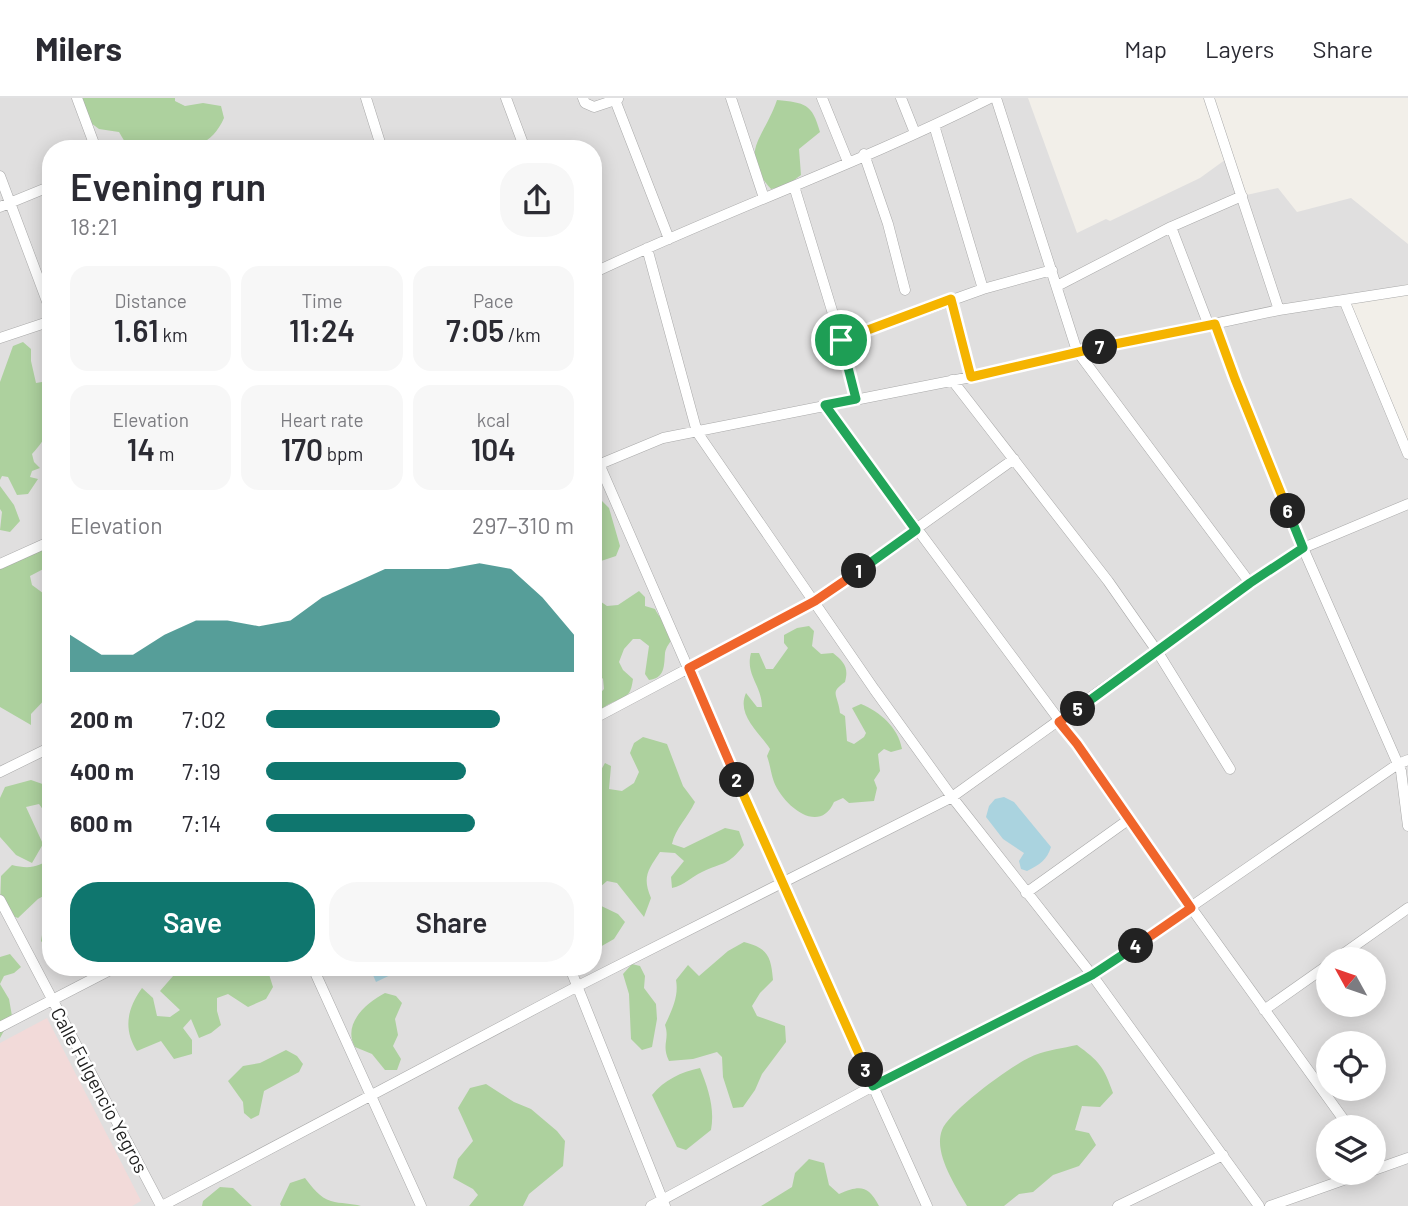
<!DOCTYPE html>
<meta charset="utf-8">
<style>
body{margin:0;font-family:Barlow,sans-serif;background:#f7f7f7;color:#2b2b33;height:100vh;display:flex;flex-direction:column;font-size:26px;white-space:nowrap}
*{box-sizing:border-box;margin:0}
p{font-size:23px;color:#7c7c81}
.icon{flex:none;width:38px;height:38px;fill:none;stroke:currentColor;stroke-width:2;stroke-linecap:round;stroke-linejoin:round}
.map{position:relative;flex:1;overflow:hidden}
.details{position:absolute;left:42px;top:42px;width:560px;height:836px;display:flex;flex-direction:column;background:#fff;border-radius:28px;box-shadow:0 4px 18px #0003}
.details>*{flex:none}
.needle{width:46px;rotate:310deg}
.fabs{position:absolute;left:1316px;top:849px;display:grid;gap:14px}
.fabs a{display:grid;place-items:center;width:70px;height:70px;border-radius:50%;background:#fff;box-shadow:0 4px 18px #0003;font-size:35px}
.pin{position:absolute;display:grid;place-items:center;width:60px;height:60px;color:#fff;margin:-30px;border:4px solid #fff;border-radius:50%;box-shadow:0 2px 7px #0007}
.km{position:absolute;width:35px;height:35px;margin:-18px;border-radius:50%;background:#222;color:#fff;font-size:19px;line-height:35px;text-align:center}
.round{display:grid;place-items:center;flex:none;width:74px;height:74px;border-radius:28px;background:#f7f7f7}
.overview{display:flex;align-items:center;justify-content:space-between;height:119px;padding:0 28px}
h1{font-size:38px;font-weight:600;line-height:52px}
.stats{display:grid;grid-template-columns:repeat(3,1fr);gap:10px;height:119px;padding:7px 28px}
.stats div{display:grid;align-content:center;border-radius:18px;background:#f7f7f7;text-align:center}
.stats b{font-size:30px;font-weight:600}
.stats small{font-size:19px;font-weight:400}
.stats p{font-size:19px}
.chart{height:196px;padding:14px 28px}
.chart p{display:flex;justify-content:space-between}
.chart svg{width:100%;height:126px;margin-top:7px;fill:#0f766e;opacity:.7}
.button{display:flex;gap:14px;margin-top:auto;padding:14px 28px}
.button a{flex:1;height:80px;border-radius:28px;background:#0f766e;color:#fff;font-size:28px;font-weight:600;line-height:80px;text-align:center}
.button a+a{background:#f7f7f7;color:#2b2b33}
ul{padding:0 28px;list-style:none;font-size:23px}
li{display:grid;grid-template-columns:112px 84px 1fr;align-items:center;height:52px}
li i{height:18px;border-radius:9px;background:#0f766e}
header{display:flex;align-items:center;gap:42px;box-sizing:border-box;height:98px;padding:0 35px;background:#fff;border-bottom:2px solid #e1e1e2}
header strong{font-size:33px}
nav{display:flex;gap:38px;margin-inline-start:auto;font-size:24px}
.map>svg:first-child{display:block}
.residential{fill:#e0dfdf;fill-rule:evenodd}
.commercial{fill:#f2dad9}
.forest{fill:#add19e}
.water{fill:#aad3df}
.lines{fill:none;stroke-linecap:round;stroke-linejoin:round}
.minor-casing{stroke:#a9a9a9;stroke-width:11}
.minor{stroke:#fff;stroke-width:10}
.split-1-casing{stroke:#fff;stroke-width:14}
.split-2-casing{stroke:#fff;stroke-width:14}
.split-3-casing{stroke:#fff;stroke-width:14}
.split-4-casing{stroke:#fff;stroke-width:14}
.split-5-casing{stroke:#fff;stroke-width:14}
.split-6-casing{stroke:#fff;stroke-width:14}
.split-7-casing{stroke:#fff;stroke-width:14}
.split-8-casing{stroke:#fff;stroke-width:14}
.split-1{stroke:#22a559;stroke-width:9}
.split-2{stroke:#f0652b;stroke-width:9}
.split-3{stroke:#f5b400;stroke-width:9}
.split-4{stroke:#22a559;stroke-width:9}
.split-5{stroke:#f0652b;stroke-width:9}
.split-6{stroke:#22a559;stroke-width:9}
.split-7{stroke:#f5b400;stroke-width:9}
.split-8{stroke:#f5b400;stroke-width:9}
.labels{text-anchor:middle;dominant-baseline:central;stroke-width:5;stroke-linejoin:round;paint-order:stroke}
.street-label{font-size:19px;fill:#222;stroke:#fff}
</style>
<header>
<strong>Milers</strong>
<nav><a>Map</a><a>Layers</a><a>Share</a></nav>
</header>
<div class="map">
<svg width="1408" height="1108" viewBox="0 0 1408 1108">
<rect width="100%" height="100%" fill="#f2efe9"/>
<path class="residential" d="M0,0H1028L1077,135L1106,121L1110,123L1200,80L1229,59L1242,98L1278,90L1297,114L1351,100L1408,146V186L1345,201L1408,356V1108H0ZM51,51H593V870H51ZM1328,861H1374V906H1328ZM1328,945H1374V990H1328ZM1328,1029H1374V1074H1328Z"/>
<path class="commercial" d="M47,920L141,1103L132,1108H0V945Z"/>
<path class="forest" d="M76,0H175V3L185,8L203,5L221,8L224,20C206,61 167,51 129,51L119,34L99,31L83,19Z
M777,2C805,5 812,5 820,34L799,51L801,77L786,88L771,91C737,53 764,41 777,2Z
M23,244L31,251V263L36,285L42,284L51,276C51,309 57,331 32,356L34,364L40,370L32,373L30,379L38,381L28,396L17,397L8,379L2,378L0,382V284L13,248Z
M0,388L14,407L20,423L10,434L0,432L2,414L0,411Z
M602,403L609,410L620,448L616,458L601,463L593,484V405Z
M48,446L51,450V467L30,478L32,487L51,501V595L31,616V627L0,609V464Z
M593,485L597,501L607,508L618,507L639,493L645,499V508L655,511C661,524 670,524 674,539C670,544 666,549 665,555C664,568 665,580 649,582L645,576L649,548L640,541H633L624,551L619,564L623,572L633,581C631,595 629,598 616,603C609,605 602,611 594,615L593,603L604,591L603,581L597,574H593Z
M809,528L814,533L812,548L821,556L833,555C844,564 849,569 845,584C831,594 836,595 839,609C841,618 838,613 845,618L847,643L854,646L864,639L866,635L852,610L861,606C880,614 898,629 902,651L891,654L884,651L878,656L880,673L874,682L877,690L874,703L849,705L843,700L834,704C819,738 783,707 774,684C771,676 770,666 767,658L770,651C760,635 736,617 746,595L757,609H762C762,587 745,577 751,555H759L766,571H773L788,550L784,545V537L797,530Z
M643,639L667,646L683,688L695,704C688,719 675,731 672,746L684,750L725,730L739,733L744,747C728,768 723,764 702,774C691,779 685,787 672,790L671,779L684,763L675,755L660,754C648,772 642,779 651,800L644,819L617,785L607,783L593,795V767L599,752L593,749V686L605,665L611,668L609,691L622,693L634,685L639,674L630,655L634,645Z
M31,682L51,689V723L39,706L26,709L43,746L32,765L16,757L0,739V700L5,689Z
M51,759V794L38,801L18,820L5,815L0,810L1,778L12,767C28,771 39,770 51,759Z
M593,804L618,816L625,824L614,841L593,853V843L599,835L593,830Z
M51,818V855L41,843L44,825Z
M744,844C768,850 771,859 773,882L760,895L752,908L757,918L785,928L786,944L762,976L755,992L743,1009L733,1010L723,979L722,959L717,954L693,961L669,963C661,946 670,942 665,927C672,912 679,898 676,882L688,867L699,878L728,853Z
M10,856L21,869L14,875L4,878L0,886L9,901L12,918L0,940V859Z
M632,866L640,868L645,878L644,890L656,906L657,921L652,949L642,952L631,941L629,896L623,876Z
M180,870H270L268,873L273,889L266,901L248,909L228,896L217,900V913L221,927L211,935L199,940L191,921L183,930L192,942V956L174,961L161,943L137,953C123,931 127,911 142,890L153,900L157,918L170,919L180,912L160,893Z
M385,895L396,898L402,905L395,921L398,937L393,948L401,961L397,972H385L372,956L355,949C342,926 366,905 385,895Z
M1077,947C1099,963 1104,969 1113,995L1100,1009L1082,1008L1075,1032L1089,1035L1096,1047L1079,1068L1053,1077L1033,1094L1019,1096L1004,1108H967C956,1089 933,1055 942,1032C950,1012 1014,965 1035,957C1048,952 1063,950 1077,947Z
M286,952L297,958L303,966L299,974L264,993L259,1017L251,1021L244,1015L243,1004L228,983L243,968L260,965Z
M700,970C708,990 715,1010 711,1032L686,1052L677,1049L652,997C664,982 681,974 700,970Z
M486,986L514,1004L531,1011L557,1033L565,1043L563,1068L529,1096L523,1108H469L478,1097L473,1091L453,1080L458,1061L473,1043L458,1010L470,990Z
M809,1061L824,1065L829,1087L839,1096C860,1087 868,1087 879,1108H761L792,1089L795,1075Z
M305,1080C312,1089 320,1100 331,1103C341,1106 351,1105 361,1108H281L280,1106L290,1085Z
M220,1089L233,1090L252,1108H202L203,1103Z"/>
<path class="water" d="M1004,699L1014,704L1051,749C1047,762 1039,767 1027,773L1021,771L1019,763L1024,755L1003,741L986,719L989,708L995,701Z
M370,870H403V871L376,884Z"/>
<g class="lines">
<g class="minor-casing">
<path id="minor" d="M77,0L96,51
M366,0L382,51
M506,0L525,51
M583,0L585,5L594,9L618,1
M731,0L764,100
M822,0L848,64
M901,0L915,35
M996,0L1077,253L1250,485
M1209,0L1279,212
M615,2L669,141
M934,27L983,191
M864,56L888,126L905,192
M0,78L51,214
M794,88L841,242L857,301
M0,109L51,88
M1171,129L1209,228
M647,150L697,334L874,591L952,699L1092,877L1259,1108
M593,175C724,113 861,65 990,0
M1057,188L1171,129L1242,98
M951,201L971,279
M1344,202L1408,356
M1215,226L1235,281L1303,450L1401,673L1408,728
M0,240L51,223
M841,242L983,191L1052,172
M952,282L1108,483L1157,553L1230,671
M825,307L1077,646L1128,722L1349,1029
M593,352L782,786L927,1108
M593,369L663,340L971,279L1077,253L1143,241L1279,212L1408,192
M0,466L51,443
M593,621L815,503L1014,361
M0,674L51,649
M1026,795L1128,722
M0,802L161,1108
M1336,861L1408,810
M313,870L421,1108
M570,870L665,1108
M1264,912L1328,867
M0,929L114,870
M1374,1072L1408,1060
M162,1108L578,888L952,699L1250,485L1303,450L1408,406
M651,1108L873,988L1092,877L1398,666L1408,662
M1118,1108L1223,1057
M1270,1108L1366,1074"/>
</g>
<use href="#minor" class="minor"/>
</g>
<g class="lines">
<g class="split-1-casing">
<path id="split-1" d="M841,242L856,301L825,307L916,432L859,473"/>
</g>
<g class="split-2-casing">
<path id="split-2" d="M737,682L689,570L815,503L859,473"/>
</g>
<g class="split-3-casing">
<path id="split-3" d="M737,682L866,972"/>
</g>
<g class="split-4-casing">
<path id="split-4" d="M866,972L873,988L1092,877L1136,848"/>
</g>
<g class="split-5-casing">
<path id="split-5" d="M1078,611L1059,624L1077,646L1191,810L1136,848"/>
</g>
<g class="split-6-casing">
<path id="split-6" d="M1078,611L1250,485L1303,450L1288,413"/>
</g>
<g class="split-7-casing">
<path id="split-7" d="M1100,249L1215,226L1235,281L1288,413"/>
</g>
<g class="split-8-casing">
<path id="split-8" d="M841,242L951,201L971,279L1100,249"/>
</g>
<use href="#split-1" class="split-1"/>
<use href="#split-2" class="split-2"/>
<use href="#split-3" class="split-3"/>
<use href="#split-4" class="split-4"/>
<use href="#split-5" class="split-5"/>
<use href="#split-6" class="split-6"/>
<use href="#split-7" class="split-7"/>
<use href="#split-8" class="split-8"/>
</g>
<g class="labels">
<g class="street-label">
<text transform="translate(100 992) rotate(62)">Calle Fulgencio Yegros</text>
</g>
</g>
</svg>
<div class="fabs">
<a><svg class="needle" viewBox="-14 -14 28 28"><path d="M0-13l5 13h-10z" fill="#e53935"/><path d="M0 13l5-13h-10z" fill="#7c7c81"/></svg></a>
<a><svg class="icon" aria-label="locate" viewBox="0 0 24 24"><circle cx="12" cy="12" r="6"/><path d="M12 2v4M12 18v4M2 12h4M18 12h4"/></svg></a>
<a><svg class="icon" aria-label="layers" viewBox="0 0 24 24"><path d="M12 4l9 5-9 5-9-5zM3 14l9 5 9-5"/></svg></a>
</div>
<div class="pin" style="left:841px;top:242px;background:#1e9e55"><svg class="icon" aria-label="arrive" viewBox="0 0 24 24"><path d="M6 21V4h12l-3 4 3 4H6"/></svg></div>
<b class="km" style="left:859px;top:473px">1</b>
<b class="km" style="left:737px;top:682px">2</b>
<b class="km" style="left:866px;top:972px">3</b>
<b class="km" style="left:1136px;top:848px">4</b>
<b class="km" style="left:1078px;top:611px">5</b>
<b class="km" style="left:1288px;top:413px">6</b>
<b class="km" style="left:1100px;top:249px">7</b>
<section class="details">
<div class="overview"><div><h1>Evening run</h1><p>18:21</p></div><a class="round"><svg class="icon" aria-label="share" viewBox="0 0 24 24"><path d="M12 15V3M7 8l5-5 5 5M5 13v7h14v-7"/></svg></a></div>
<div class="stats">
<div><p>Distance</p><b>1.61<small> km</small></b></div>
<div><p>Time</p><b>11:24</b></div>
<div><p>Pace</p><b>7:05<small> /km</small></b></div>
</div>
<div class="stats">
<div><p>Elevation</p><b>14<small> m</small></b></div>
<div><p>Heart rate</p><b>170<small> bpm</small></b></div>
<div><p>kcal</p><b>104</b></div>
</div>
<div class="chart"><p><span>Elevation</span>297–310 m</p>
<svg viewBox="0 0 160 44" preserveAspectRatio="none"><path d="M0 44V31L10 38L20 38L30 31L40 26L50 26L60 28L70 26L80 18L90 13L100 8L110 8L120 8L130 6L140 8L150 18L160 31V44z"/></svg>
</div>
<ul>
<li><b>200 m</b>7:02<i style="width:76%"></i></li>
<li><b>400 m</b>7:19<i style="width:65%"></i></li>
<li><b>600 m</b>7:14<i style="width:68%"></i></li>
</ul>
<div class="button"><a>Save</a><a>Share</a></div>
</section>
</div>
